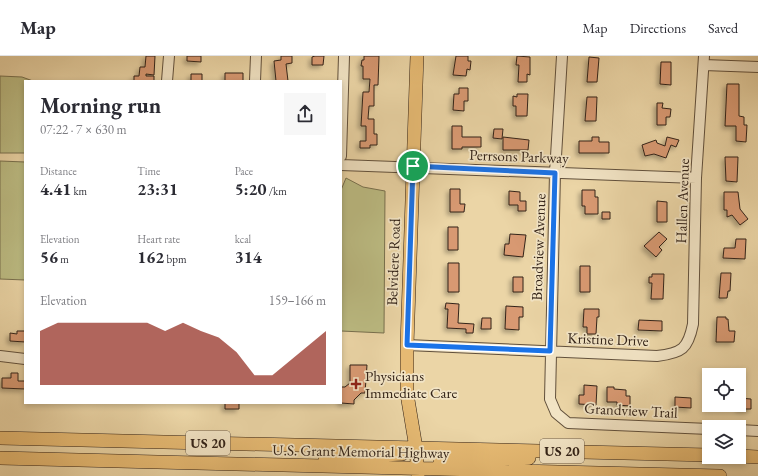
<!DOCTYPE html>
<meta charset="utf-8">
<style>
body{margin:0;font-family:"EB Garamond",serif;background:#f7f7f7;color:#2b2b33;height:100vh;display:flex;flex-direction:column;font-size:15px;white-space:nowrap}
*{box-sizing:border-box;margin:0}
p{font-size:13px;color:#7c7c81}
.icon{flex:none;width:22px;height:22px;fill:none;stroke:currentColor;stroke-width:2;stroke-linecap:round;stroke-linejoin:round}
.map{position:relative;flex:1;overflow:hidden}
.sheet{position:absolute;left:24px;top:24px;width:318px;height:324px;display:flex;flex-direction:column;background:#fff;border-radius:0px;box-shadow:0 2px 6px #0003}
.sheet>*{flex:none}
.controls{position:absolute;left:702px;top:312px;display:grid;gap:8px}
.controls a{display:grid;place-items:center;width:44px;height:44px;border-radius:0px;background:#fff;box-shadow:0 2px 6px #0003;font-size:20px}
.pin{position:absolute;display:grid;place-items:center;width:34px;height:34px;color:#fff;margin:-17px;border:2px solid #fff;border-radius:50%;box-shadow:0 1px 4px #0007}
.round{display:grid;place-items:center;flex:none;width:42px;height:42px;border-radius:0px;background:#f7f7f7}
.headline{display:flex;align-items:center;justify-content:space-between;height:68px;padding:0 16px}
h1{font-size:22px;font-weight:700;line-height:30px}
.figures{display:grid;grid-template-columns:repeat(3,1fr);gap:6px;height:68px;padding:4px 16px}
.figures div{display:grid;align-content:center}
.figures b{font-size:17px;font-weight:700}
.figures small{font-size:11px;font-weight:400}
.figures p{font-size:11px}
.chart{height:112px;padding:8px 16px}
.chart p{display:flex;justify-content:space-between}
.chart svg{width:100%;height:72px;margin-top:4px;fill:#8f2418;opacity:.7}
header{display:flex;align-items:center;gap:24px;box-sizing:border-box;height:56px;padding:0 20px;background:#fff;border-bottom:1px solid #e1e1e2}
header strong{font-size:19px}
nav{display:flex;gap:22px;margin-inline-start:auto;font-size:14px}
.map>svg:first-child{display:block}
.green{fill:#bcbc83;stroke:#78704e}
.building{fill:#d89972;stroke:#332318;filter:url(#shadow)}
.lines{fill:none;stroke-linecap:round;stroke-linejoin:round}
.minor-casing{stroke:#61503c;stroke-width:12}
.major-casing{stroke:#332318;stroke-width:14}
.minor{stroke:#f2e4c5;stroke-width:10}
.major{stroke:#e6ba73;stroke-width:13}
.route-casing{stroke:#fff;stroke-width:8}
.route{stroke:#1a73e8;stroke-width:5}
.poi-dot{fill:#8f2418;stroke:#f2e4c5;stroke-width:1.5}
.labels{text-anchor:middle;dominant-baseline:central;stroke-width:3.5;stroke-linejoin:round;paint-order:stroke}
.shield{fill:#f2e4c5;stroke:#6c5d4c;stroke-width:1}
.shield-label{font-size:14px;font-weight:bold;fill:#332318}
.street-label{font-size:15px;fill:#332318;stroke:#f2e4c5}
.poi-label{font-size:15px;fill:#332318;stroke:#f2e4c5;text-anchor:start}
</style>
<header>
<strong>Map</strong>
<nav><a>Map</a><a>Directions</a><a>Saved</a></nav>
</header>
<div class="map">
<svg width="758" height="420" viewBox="0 0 758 420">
<defs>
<filter id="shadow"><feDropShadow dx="-3" dy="3" stdDeviation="2" flood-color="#0004"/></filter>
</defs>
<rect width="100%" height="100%" fill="#ebd5a6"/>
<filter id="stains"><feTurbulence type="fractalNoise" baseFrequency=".005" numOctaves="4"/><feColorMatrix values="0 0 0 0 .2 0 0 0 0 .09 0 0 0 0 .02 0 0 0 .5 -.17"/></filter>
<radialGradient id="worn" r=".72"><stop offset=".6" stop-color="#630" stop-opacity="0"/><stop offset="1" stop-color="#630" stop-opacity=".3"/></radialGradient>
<path class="green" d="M0,20L22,21L33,25H25V97H0Z
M0,105L25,106V224L0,223Z
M346,122L363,131L385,135L384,277L341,275V134Z"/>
<path class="building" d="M146,0H155L154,19L146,18V20H154V25H134V20H139L140,11H145Z
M187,0H201V6L187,5Z
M281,0H292V7L286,8L288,25H276L274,5L281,4Z
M315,0H324L323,9H312V1Z
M364,0H379L378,29H374V50H369L368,63H374V78H377V89H370V92H360V85H366V70H361L363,36H369L370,23H363V10H361L362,4H364Z
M456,0H468V5H471L470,14L467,13L466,20L453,19Z
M517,0L530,1V19L527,18V26H518L519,9H516Z
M589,1L599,2L597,26H587Z
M661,6H671V29L660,28Z
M225,17H243V25H225Z
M191,18H202V25H191Z
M727,28H739V60L744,61V69H747L746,86L736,85V70H725Z
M459,32H468V45H464V55L453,54L454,38H459Z
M517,38H528L527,60H516V50H513V40L517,41Z
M587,41H597L596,65H585Z
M657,47H663L662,52L671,53L670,61H666V69H657Z
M452,70H462V81H481V91H462V93H452Z
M494,73H503L502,83L493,82Z
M503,81L529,84L528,94H503Z
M592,81H599V86H609V97H579V85H592Z
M667,81L679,84L676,91L671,89L666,102L654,98L645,100L642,89L656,84L657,87L665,90Z
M725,101H738L737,126L726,125Z
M450,133H460V148H465L464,156H450Z
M582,134H595V141H598V158H585V150H582Z
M509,135L520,136V145H526V155H518V149H509Z
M724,136H738L740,153L748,163L740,169L732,159L727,161V154H724Z
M657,145L667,146V166H657Z
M602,156H610V163H602Z
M448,171H458V194H448Z
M659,176L667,183L659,191L662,194L656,201L644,190Z
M510,178L526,179L523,201L504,199L505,188H509Z
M736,183H746L745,203L723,202L724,192H735Z
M448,207H459V236H448Z
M580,210H590V236H580Z
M721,217H731L730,235H728L727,242H719Z
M652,218H664L663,243H651L652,227H649V221H652Z
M513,221H523V236H513Z
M446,247L459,248L458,267L474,268L473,277H466V273L447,272L448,253H445Z
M506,250L523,251V261H519V274L505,273Z
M584,253H599V261H597L596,278H587V271H583Z
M717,261H726V263H728L729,275H735L734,286H716Z
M482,262H491V273H481Z
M639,264L662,265V275L638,274Z
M17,275H25V286L10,285V277L17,278Z
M350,309H367L365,337H361L354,344V348L341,347V331H345L350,327Z
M11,317H18V325H25V333L2,332V322H11Z
M584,329L597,330L596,349L579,348V339H584Z
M607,331H614V333L626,334V340H630V350L617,349V346H607Z
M675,341L691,342V352L675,351Z
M739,342L751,343V353H739Z
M225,347H239V353H225Z"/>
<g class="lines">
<g class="minor-casing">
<path id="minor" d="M562,0L555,117L550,343L556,357L568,367L709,373
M704,9L758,11
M167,25L169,0
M255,25L256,0
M341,100L344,0
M341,109L696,122
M407,289L657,300C682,297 688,293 693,268L696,122L704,0
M0,300L25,303
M739,374L758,375"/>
</g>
<g class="major-casing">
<path id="major" d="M417,0L407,289V338L416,392L418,420
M0,382L709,399
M739,400L758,401
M0,402L720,420
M325,402L402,398
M440,406L529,402"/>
</g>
<use href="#minor" class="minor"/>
<use href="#major" class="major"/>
</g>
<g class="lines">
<g class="route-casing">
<path id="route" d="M413,110L555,117L550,295L407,289Z"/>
</g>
<use href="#route" class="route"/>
</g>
<path class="poi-dot" d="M354 322h4v4h4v4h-4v4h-4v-4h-4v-4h4z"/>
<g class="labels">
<g class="shield">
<rect x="186" y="375" width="44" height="24" rx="3"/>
<rect x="540" y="383" width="44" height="24" rx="3"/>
</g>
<g class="shield-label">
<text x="208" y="387">US 20</text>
<text x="562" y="395">US 20</text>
</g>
<g class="street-label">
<text transform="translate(519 100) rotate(2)">Perrsons Parkway</text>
<text transform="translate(682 145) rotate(-88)">Hallen Avenue</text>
<text transform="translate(538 191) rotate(-88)">Broadview Avenue</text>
<text transform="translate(393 206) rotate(-88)">Belvidere Road</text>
<text transform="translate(608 283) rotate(2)">Kristine Drive</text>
<text transform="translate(631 354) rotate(3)">Grandview Trail</text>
<text transform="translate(361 395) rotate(1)">U.S. Grant Memorial Highway</text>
</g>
<g class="poi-label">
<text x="365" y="319">Physicians<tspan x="365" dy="17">Immediate Care</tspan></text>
</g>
</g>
<rect width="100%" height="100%" filter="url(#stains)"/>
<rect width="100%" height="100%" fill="url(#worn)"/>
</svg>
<div class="controls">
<a><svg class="icon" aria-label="locate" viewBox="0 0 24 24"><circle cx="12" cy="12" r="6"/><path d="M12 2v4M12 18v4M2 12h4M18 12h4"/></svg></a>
<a><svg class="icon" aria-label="layers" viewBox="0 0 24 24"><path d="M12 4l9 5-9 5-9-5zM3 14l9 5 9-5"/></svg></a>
</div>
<div class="pin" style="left:413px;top:110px;background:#1e9e55"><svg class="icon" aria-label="arrive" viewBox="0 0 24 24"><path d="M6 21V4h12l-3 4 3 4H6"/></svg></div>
<section class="sheet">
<div class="headline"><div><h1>Morning run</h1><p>07:22 · 7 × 630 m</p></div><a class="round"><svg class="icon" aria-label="share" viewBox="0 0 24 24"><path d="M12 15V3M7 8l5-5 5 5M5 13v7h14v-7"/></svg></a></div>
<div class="figures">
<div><p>Distance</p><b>4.41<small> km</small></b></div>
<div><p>Time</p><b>23:31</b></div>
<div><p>Pace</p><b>5:20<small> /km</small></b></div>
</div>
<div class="figures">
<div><p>Elevation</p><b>56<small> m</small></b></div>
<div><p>Heart rate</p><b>162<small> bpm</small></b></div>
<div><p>kcal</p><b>314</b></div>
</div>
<div class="chart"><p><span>Elevation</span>159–166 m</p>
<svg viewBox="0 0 160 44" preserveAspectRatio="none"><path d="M0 44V11L10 6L20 6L30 6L40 6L50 6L60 6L70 11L80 6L90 11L100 15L110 24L120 38L130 38L140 29L150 20L160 11V44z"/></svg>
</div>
</section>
</div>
